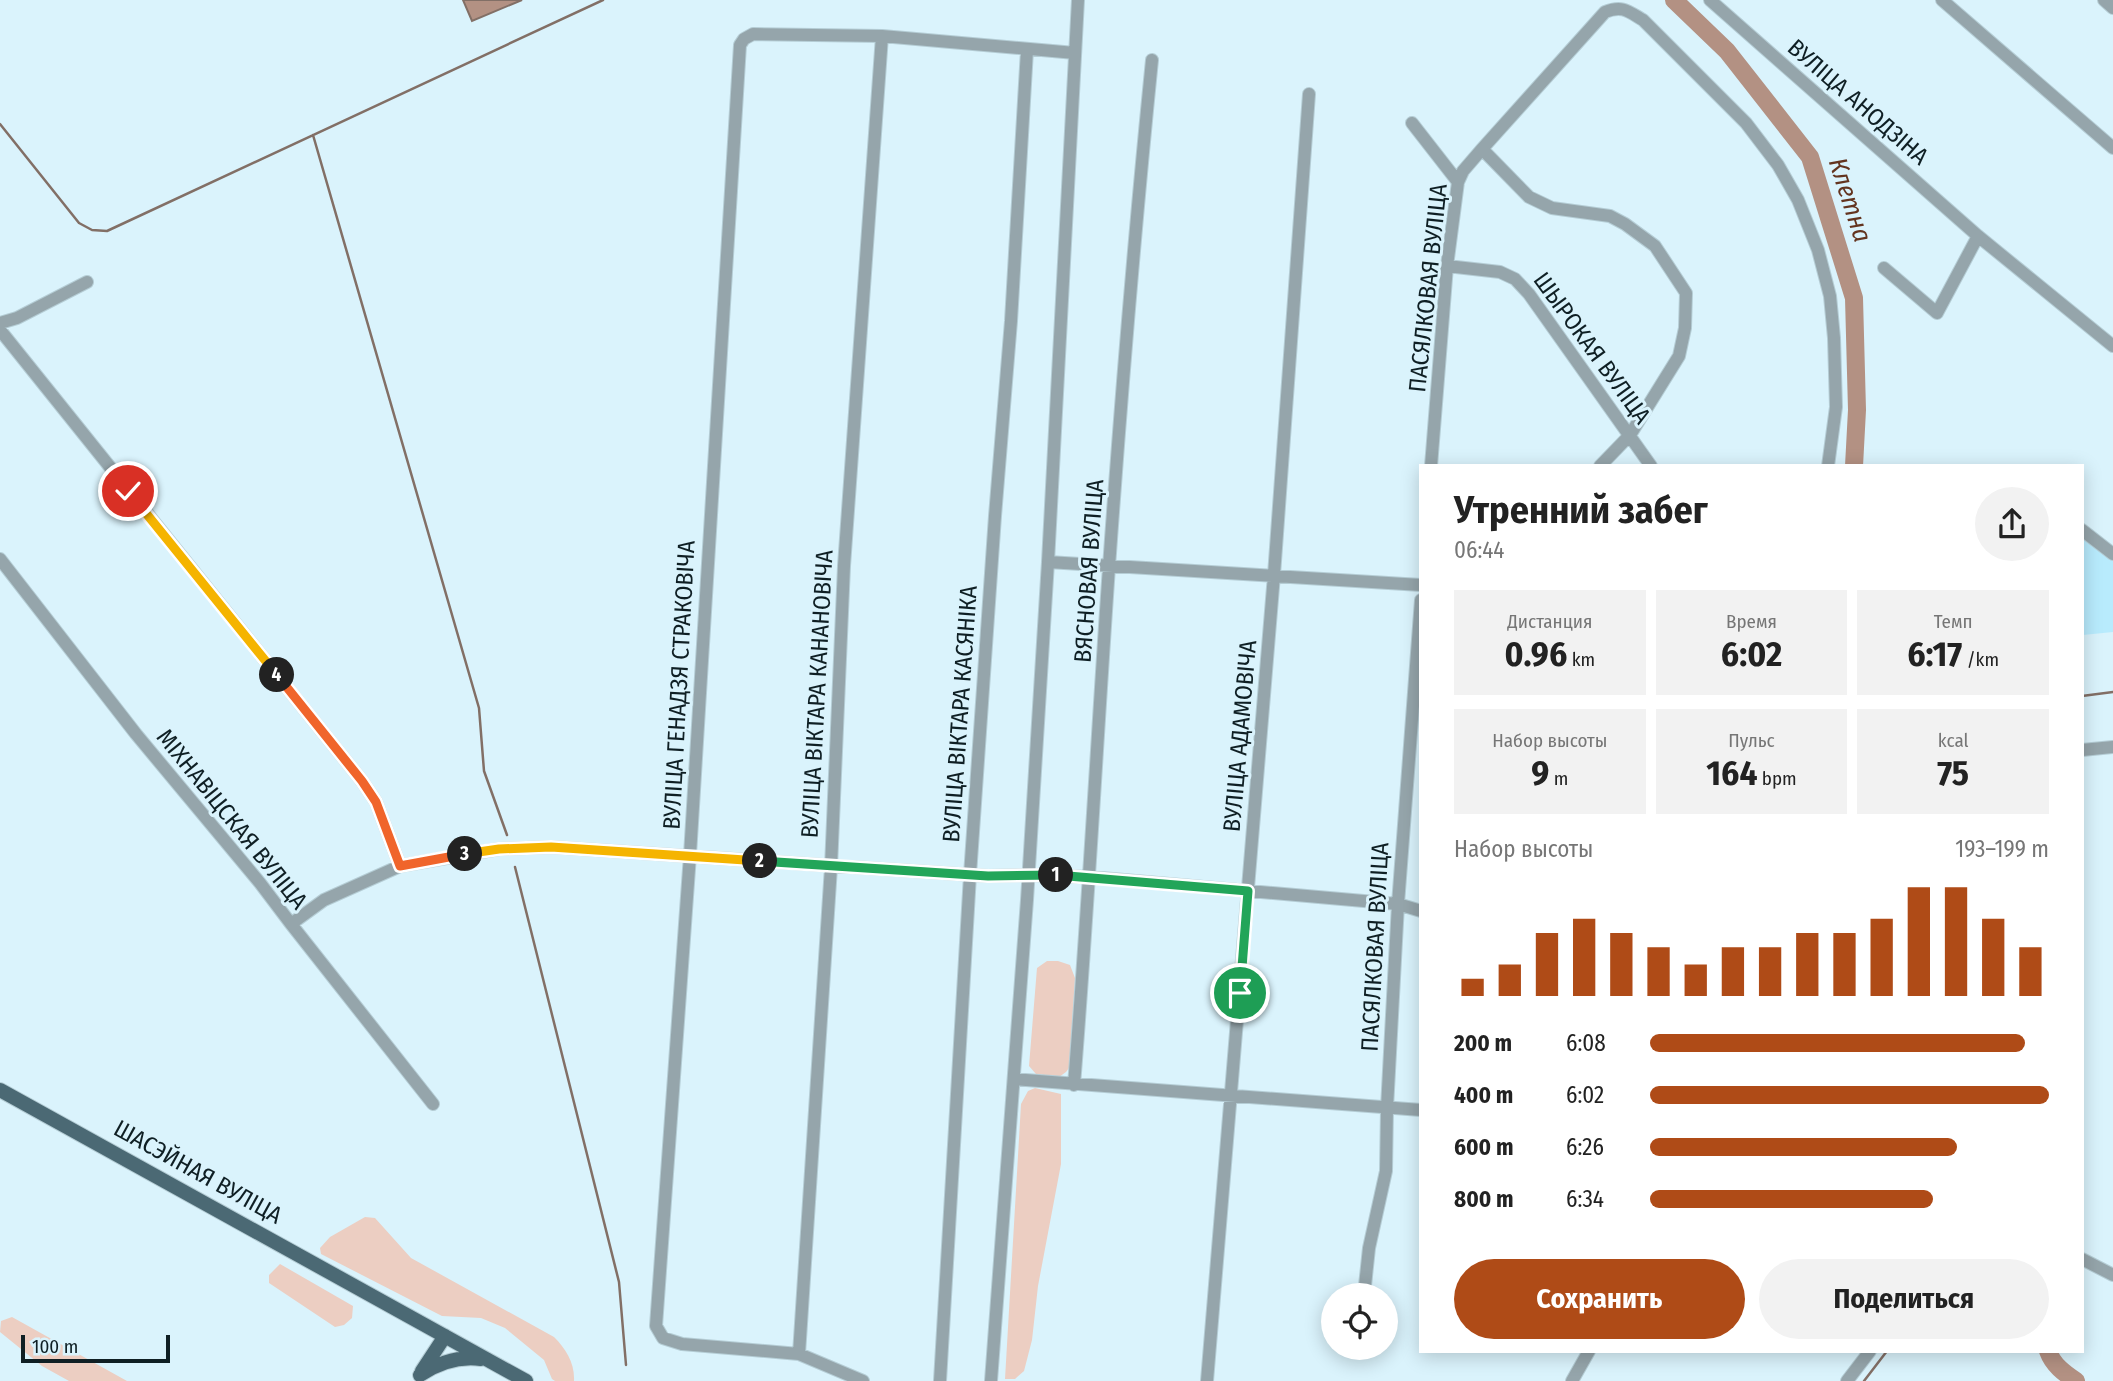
<!DOCTYPE html>
<html lang="ru">
<meta charset="utf-8">
<style>
body{margin:0;font-family:"Fira Sans Condensed",sans-serif;background:#f2f2f2;color:#222;height:100vh;display:flex;flex-direction:column;font-size:26px;white-space:nowrap}
*{box-sizing:border-box;margin:0}
p{font-size:23px;color:#767676}
.icon{flex:none;width:38px;height:38px;fill:none;stroke:currentColor;stroke-width:2;stroke-linecap:round;stroke-linejoin:round}
.map{position:relative;flex:1;overflow:hidden}
.panel{position:absolute;left:1419px;top:464px;width:665px;height:889px;display:flex;flex-direction:column;background:#fff;border-radius:0px;box-shadow:0 4px 18px #0003}
.panel>*{flex:none}
.controls{position:absolute;left:1321px;top:1283px;display:grid;gap:14px}
.controls a{display:grid;place-items:center;width:77px;height:77px;border-radius:50%;background:#fff;box-shadow:0 4px 18px #0003;font-size:35px}
.scale{position:absolute;left:21px;bottom:18px;width:149px;box-sizing:border-box;padding-left:7px;border:4px solid #0f1f24;border-top:0;font-size:19px;line-height:24px;white-space:nowrap;color:#0f1f24;-webkit-text-stroke:5px #daf3fc;paint-order:stroke}
.pin{position:absolute;display:grid;place-items:center;width:60px;height:60px;color:#fff;margin:-30px;border:4px solid #fff;border-radius:50%;box-shadow:0 2px 7px #0007}
.km{position:absolute;width:35px;height:35px;margin:-18px;border-radius:50%;background:#222;color:#fff;font-size:19px;line-height:35px;text-align:center}
.round{display:grid;place-items:center;flex:none;width:74px;height:74px;border-radius:37px;background:#f2f2f2}
.summary{display:flex;align-items:center;justify-content:space-between;height:119px;padding:0 35px}
h1{font-size:38px;font-weight:700;line-height:52px}
.figures{display:grid;grid-template-columns:repeat(3,1fr);gap:10px;height:119px;padding:7px 35px}
.figures div{display:grid;align-content:center;border-radius:0px;background:#f2f2f2;text-align:center}
.figures b{font-size:35px;font-weight:700}
.figures small{font-size:19px;font-weight:400}
.figures p{font-size:19px}
.chart{height:196px;padding:14px 35px}
.chart p{display:flex;justify-content:space-between}
.chart svg{width:100%;height:126px;margin-top:7px;stroke:#af4b17;stroke-width:6}
.cta{display:flex;gap:14px;margin-top:auto;padding:14px 35px}
.cta a{flex:1;height:80px;border-radius:42px;background:#af4b17;color:#fff;font-size:28px;font-weight:700;line-height:80px;text-align:center}
.cta a+a{background:#f2f2f2;color:#222}
ul{padding:0 35px;list-style:none;font-size:23px}
li{display:grid;grid-template-columns:112px 84px 1fr;align-items:center;height:52px}
li i{height:18px;border-radius:9px;background:#af4b17}
.map>svg:first-child{display:block}
.built{fill:#b8ebfd}
.green{fill:#eccec2}
.water{fill:#b39183;stroke:#826f66;stroke-width:2}
.lines{fill:none;stroke-linecap:round;stroke-linejoin:round}
.stream{stroke:#826f66;stroke-width:2.5}
.river{stroke:#b39183;stroke-width:18}
.minor-casing{stroke:#b5cdd5;stroke-width:14}
.major-casing{stroke:#b5cdd5;stroke-width:16}
.minor{stroke:#95a5ab;stroke-width:12}
.major{stroke:#4b6974;stroke-width:14}
.split-1-casing{stroke:#fff;stroke-width:14}
.split-2-casing{stroke:#fff;stroke-width:14}
.split-3-casing{stroke:#fff;stroke-width:14}
.split-4-casing{stroke:#fff;stroke-width:14}
.split-5-casing{stroke:#fff;stroke-width:14}
.split-1{stroke:#22a559;stroke-width:9}
.split-2{stroke:#22a559;stroke-width:9}
.split-3{stroke:#f5b400;stroke-width:9}
.split-4{stroke:#f0652b;stroke-width:9}
.split-5{stroke:#f5b400;stroke-width:9}
.labels{text-anchor:middle;dominant-baseline:central;stroke-width:6;stroke-linejoin:round;paint-order:stroke}
.street-label{font-size:24px;fill:#0f1f24;stroke:#daf3fc}
.water-label{font-size:26px;font-style:italic;fill:#63341f;stroke:#daf3fc}
</style>
<div class="map">
<svg width="2113" height="1381" viewBox="0 0 2113 1381">
<rect width="100%" height="100%" fill="#daf3fc"/>
<path class="built" d="M2082,537L2113,560V632L2083,635Z"/>
<path class="green" d="M1047,961H1058L1070,965L1075,978L1069,1068L1066,1072L1059,1077L1036,1074L1029,1066L1037,968Z
M1035,1088L1061,1094V1164L1038,1286L1032,1340L1024,1371L1015,1379H1005L1021,1104L1028,1091Z
M365,1217L375,1218L411,1258L554,1337C566,1349 575,1363 574,1381H555L552,1379L544,1360L505,1328L481,1318L442,1316L321,1254L320,1248L330,1237Z
M280,1264L353,1306L352,1318L344,1325L335,1327L269,1283V1275Z
M12,1317L127,1381H69L42,1366L0,1332L1,1321Z"/>
<path class="water" d="M463,0H522L472,21Z"/>
<g class="lines">
<path class="stream" d="M0,124L79,223L92,230L107,231L603,0
M313,135L479,708L484,771L507,835
M2082,696L2113,692
M515,867L619,1282L626,1365
M1864,1381L1887,1351"/>
<path class="river" d="M1674,0L1727,51L1810,157L1854,298L1857,410L1854,466
M2048,1351C2053,1365 2064,1373 2076,1381"/>
<g class="minor-casing">
<path id="minor" d="M1710,0L1978,236L2113,346
M1942,0L2113,148
M2104,0L2113,8
M1412,123L1458,182
M1482,149L1529,197L1552,208L1610,216L1625,224L1655,246L1686,293L1685,328L1679,356L1630,435L1600,466
M1447,266L1500,272L1515,279L1529,294L1651,466
M1884,268L1937,313L1978,236
M0,323L17,318L87,282
M0,330L362,781L376,802L400,866L324,900L291,924
M1431,466L1447,266L1458,182L1463,171L1482,149L1605,12C1622,5 1628,11 1643,20L1746,123L1778,165L1798,200L1818,250L1830,296L1834,338L1836,407L1828,466
M2082,530L2113,554
M0,559L136,734L260,883L291,924L433,1104
M1048,562L1421,585
M2082,750L2113,747
M400,866L499,849L551,847L988,876L1028,875L1090,877L1398,904L1421,911
M1014,1079L1421,1110
M1074,1085C1088,912 1097,739 1109,567C1121,398 1135,228 1152,60
M2082,1259L2113,1275
M1364,1295L1369,1248L1386,1171L1387,1108L1398,904L1421,600
M799,1354L831,867L844,566L882,36
M863,1381L799,1354L682,1344L663,1338L656,1326L690,855L740,45L744,39L753,34L882,36L1075,53
M940,1381L970,875L995,516L1011,321L1027,50
M991,1381L1027,900L1048,562L1078,0
M1207,1381L1274,575L1309,94
M1572,1381L1589,1351
M1847,1381L1870,1351"/>
</g>
<g class="major-casing">
<path id="major" d="M0,1090L526,1381
M422,1371L445,1336
M420,1375C438,1363 458,1356 481,1359"/>
</g>
<use href="#minor" class="minor"/>
<use href="#major" class="major"/>
</g>
<g class="lines">
<g class="split-1-casing">
<path id="split-1" d="M1056,875L1248,891L1240,993"/>
</g>
<g class="split-2-casing">
<path id="split-2" d="M760,861L988,876L1056,875"/>
</g>
<g class="split-3-casing">
<path id="split-3" d="M465,854L499,849L551,847L760,861"/>
</g>
<g class="split-4-casing">
<path id="split-4" d="M277,675L362,781L376,802L400,866L465,854"/>
</g>
<g class="split-5-casing">
<path id="split-5" d="M128,491L277,675"/>
</g>
<use href="#split-1" class="split-1"/>
<use href="#split-2" class="split-2"/>
<use href="#split-3" class="split-3"/>
<use href="#split-4" class="split-4"/>
<use href="#split-5" class="split-5"/>
</g>
<g class="labels">
<g class="street-label">
<text transform="translate(1858 102) rotate(41)">ВУЛІЦА АНОДЗІНА</text>
<text transform="translate(1428 288) rotate(-84)">ПАСЯЛКОВАЯ ВУЛІЦА</text>
<text transform="translate(1592 348) rotate(54)">ШЫРОКАЯ ВУЛІЦА</text>
<text transform="translate(1089 571) rotate(-86)">ВЯСНОВАЯ ВУЛІЦА</text>
<text transform="translate(679 685) rotate(-87)">ВУЛІЦА ГЕНАДЗЯ СТРАКОВІЧА</text>
<text transform="translate(817 694) rotate(-87)">ВУЛІЦА ВІКТАРА КАНАНОВІЧА</text>
<text transform="translate(960 714) rotate(-86)">ВУЛІЦА ВІКТАРА КАСЯНІКА</text>
<text transform="translate(1240 736) rotate(-85)">ВУЛІЦА АДАМОВІЧА</text>
<text transform="translate(232 819) rotate(51)">МІХНАВІЦСКАЯ ВУЛІЦА</text>
<text transform="translate(1375 947) rotate(-87)">ПАСЯЛКОВАЯ ВУЛІЦА</text>
<text transform="translate(198 1172) rotate(29)">ШАСЭЙНАЯ ВУЛІЦА</text>
</g>
<g class="water-label">
<text transform="translate(1850 200) rotate(72)">Клетна</text>
</g>
</g>
</svg>
<div class="controls">
<a><svg class="icon" aria-label="locate" viewBox="0 0 24 24"><circle cx="12" cy="12" r="6"/><path d="M12 2v4M12 18v4M2 12h4M18 12h4"/></svg></a>
</div>
<div class="scale">100 m</div>
<div class="pin" style="left:1240px;top:993px;background:#1e9e55"><svg class="icon" aria-label="arrive" viewBox="0 0 24 24"><path d="M6 21V4h12l-3 4 3 4H6"/></svg></div>
<div class="pin" style="left:128px;top:491px;background:#d93025"><svg class="icon" aria-label="check" viewBox="0 0 24 24"><path d="M5 12l5 5 9-10"/></svg></div>
<b class="km" style="left:1056px;top:875px">1</b>
<b class="km" style="left:760px;top:861px">2</b>
<b class="km" style="left:465px;top:854px">3</b>
<b class="km" style="left:277px;top:675px">4</b>
<section class="panel">
<div class="summary"><div><h1>Утренний забег</h1><p>06:44</p></div><a class="round"><svg class="icon" aria-label="share" viewBox="0 0 24 24"><path d="M12 15V3M7 8l5-5 5 5M5 13v7h14v-7"/></svg></a></div>
<div class="figures">
<div><p>Дистанция</p><b>0.96<small> km</small></b></div>
<div><p>Время</p><b>6:02</b></div>
<div><p>Темп</p><b>6:17<small> /km</small></b></div>
</div>
<div class="figures">
<div><p>Набор высоты</p><b>9<small> m</small></b></div>
<div><p>Пульс</p><b>164<small> bpm</small></b></div>
<div><p>kcal</p><b>75</b></div>
</div>
<div class="chart"><p><span>Набор высоты</span>193–199 m</p>
<svg viewBox="0 0 160 44" preserveAspectRatio="none"><path d="M5 44V38M15 44V33M25 44V22M35 44V17M45 44V22M55 44V27M65 44V33M75 44V27M85 44V27M95 44V22M105 44V22M115 44V17M125 44V6M135 44V6M145 44V17M155 44V27"/></svg>
</div>
<ul>
<li><b>200 m</b>6:08<i style="width:94%"></i></li>
<li><b>400 m</b>6:02<i style="width:100%"></i></li>
<li><b>600 m</b>6:26<i style="width:77%"></i></li>
<li><b>800 m</b>6:34<i style="width:71%"></i></li>
</ul>
<div class="cta"><a>Сохранить</a><a>Поделиться</a></div>
</section>
</div>
